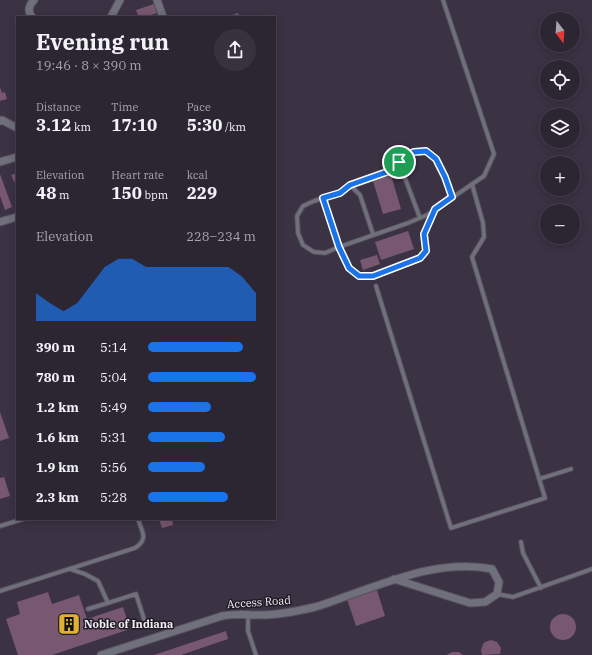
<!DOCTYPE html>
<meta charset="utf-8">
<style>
body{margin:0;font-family:"IBM Plex Serif",serif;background:#38323f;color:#f1f3f6;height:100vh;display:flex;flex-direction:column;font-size:15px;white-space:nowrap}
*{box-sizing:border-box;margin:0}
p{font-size:13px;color:#a6a5ac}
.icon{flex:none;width:22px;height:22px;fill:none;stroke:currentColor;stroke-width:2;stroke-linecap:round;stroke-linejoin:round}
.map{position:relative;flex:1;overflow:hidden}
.panel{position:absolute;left:16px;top:16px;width:260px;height:504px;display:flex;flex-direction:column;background:#2c2633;border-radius:0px;box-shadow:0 2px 10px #0003,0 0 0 1px #48434e}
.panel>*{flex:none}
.needle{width:26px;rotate:163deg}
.controls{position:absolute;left:540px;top:12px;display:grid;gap:8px}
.controls a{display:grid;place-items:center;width:40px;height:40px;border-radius:50%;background:#2c2633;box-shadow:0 2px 10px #0003,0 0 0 1px #48434e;font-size:20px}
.pin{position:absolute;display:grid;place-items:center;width:34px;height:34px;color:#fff;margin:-17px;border:2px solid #fff;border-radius:50%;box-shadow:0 1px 4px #0007}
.round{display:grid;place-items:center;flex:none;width:42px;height:42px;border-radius:21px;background:#38323f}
.overview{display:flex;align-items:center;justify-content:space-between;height:68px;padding:0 20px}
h1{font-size:22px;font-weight:800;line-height:30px}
.metrics{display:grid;grid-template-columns:repeat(3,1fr);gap:6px;height:68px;padding:4px 20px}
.metrics div{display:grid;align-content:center}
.metrics b{font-size:17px;font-weight:800}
.metrics small{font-size:11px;font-weight:400}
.metrics p{font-size:11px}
.chart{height:112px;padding:8px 20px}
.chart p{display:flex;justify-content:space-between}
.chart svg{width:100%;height:72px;margin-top:4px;fill:#1a73e8;opacity:.7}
ul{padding:0 20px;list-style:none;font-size:13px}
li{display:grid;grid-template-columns:64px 48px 1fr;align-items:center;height:30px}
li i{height:10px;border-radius:5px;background:#1a73e8}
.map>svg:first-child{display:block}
.building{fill:#785770}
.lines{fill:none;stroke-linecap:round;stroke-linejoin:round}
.service-casing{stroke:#585061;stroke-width:5.5}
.minor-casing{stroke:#585061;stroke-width:9}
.service{stroke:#6f707a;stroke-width:3.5}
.minor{stroke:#6f707a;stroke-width:7}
.route-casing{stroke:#fff;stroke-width:8}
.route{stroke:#1a73e8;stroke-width:5}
.labels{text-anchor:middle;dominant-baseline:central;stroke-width:3;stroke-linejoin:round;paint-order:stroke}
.street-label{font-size:11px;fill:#f3edf9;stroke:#201c24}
.poi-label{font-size:11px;font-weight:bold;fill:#f3edf9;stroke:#201c24;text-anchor:start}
</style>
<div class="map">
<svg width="592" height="655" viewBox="0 0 592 655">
<rect width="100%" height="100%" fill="#3b3244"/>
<path class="building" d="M154,4L157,13L145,17H133L138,15L136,10Z
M238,13L240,17H226Z
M0,87L2,93L5,92L7,99L0,101Z
M17,173V181L14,182L11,175Z
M0,174L12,207L5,210L0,196Z
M391,175L401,209L383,214L373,181Z
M408,231L414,249L381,260L375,242Z
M377,255L380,264L363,270L360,260Z
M0,412L9,438L0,441Z
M4,477L10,496L0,499V478Z
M159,519H172L173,525L162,528Z
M377,590L385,616L356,626L347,599Z
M48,592L52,604L79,595L87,619L123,607L130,629L52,655H18L6,619L20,614L17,602Z
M550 627a13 13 0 1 1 26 0a13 13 0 1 1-26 0Z
M226,631L228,639L181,655H154Z
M491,640L497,642L501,648L500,654L482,655L481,650L483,644L485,642Z
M452,652H459L463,655H447Z"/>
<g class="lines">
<g class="service-casing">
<path id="service" d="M350,185L360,195L373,234
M323,198L339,247L325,253L314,252L303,245L298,233L297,216L303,206L314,201L340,193L350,185L401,167
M435,209L424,234L426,251L420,258L373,276H359L349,268L339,247L408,223L427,215L484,176L494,154L443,0
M420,218L399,162L402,157L414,152L426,151L435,159L445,177L452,197
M376,286L451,528L545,498L472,257L484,237L483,223L472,184
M539,479L571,469
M0,526L23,519
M521,542L523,553L541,588
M70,569L85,574L98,581L108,603L136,594L144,619
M0,591L135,548C149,539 142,532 138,519
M497,594L513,597L592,569
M88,609L108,603
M248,615V631L256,655"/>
</g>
<g class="minor-casing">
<path id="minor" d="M157,0L163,17
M32,17C27,11 29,5 34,0
M111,17L120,0
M0,121L2,120L17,128
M0,162L17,157
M0,222L17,217
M101,655L222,616C236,613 247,615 261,615C279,615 298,611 315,607C326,604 336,600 347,596C393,580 442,559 492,569L499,582L497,594L485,602L470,603L394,579"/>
</g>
<use href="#service" class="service"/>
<use href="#minor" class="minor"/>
</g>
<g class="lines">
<g class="route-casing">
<path id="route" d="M426,151L436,159L445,177L452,197L435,209L424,234L426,251L420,258L373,276H359L349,268L339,247L323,198L340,193L350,185L401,167L399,162L402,157L414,152Z"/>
</g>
<use href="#route" class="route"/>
</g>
<defs>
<g id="building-square" transform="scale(1.15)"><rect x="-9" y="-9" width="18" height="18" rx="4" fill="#dfb034" stroke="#201c24"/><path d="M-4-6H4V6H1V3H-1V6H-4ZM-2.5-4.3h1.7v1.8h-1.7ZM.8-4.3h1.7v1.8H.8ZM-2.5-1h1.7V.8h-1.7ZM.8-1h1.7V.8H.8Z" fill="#111"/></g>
</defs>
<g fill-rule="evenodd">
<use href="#building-square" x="69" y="624"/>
</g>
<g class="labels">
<g class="street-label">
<text transform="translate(259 602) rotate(-4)">Access Road</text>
</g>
<g class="poi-label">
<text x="84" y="624">Noble of Indiana</text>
</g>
</g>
</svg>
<div class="controls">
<a><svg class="needle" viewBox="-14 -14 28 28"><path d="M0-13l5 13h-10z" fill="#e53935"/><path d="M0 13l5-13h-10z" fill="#a6a5ac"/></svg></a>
<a><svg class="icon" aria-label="locate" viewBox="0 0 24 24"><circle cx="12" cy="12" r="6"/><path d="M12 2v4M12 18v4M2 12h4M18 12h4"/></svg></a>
<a><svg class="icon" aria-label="layers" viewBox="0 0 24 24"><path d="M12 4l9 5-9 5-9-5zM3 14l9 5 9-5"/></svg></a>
<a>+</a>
<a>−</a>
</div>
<div class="pin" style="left:399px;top:162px;background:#1e9e55"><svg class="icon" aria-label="arrive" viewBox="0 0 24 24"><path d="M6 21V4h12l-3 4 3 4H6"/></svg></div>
<section class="panel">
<div class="overview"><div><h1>Evening run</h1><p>19:46 · 8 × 390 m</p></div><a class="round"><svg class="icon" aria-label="share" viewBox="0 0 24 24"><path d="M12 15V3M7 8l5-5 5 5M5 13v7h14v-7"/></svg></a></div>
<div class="metrics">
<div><p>Distance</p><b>3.12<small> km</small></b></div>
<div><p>Time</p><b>17:10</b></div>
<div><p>Pace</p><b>5:30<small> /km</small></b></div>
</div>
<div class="metrics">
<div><p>Elevation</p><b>48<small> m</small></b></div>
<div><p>Heart rate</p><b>150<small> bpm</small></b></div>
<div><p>kcal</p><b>229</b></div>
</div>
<div class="chart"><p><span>Elevation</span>228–234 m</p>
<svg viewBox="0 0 160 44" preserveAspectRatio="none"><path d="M0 44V27L10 33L20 38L30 33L40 22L50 11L60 6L70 6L80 11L90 11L100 11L110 11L120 11L130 11L140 11L150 17L160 27V44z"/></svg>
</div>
<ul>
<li><b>390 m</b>5:14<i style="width:88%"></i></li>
<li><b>780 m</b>5:04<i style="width:100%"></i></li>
<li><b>1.2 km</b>5:49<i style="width:58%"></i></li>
<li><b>1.6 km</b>5:31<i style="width:71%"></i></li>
<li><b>1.9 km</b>5:56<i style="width:53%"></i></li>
<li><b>2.3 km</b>5:28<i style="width:74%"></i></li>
</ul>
</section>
</div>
